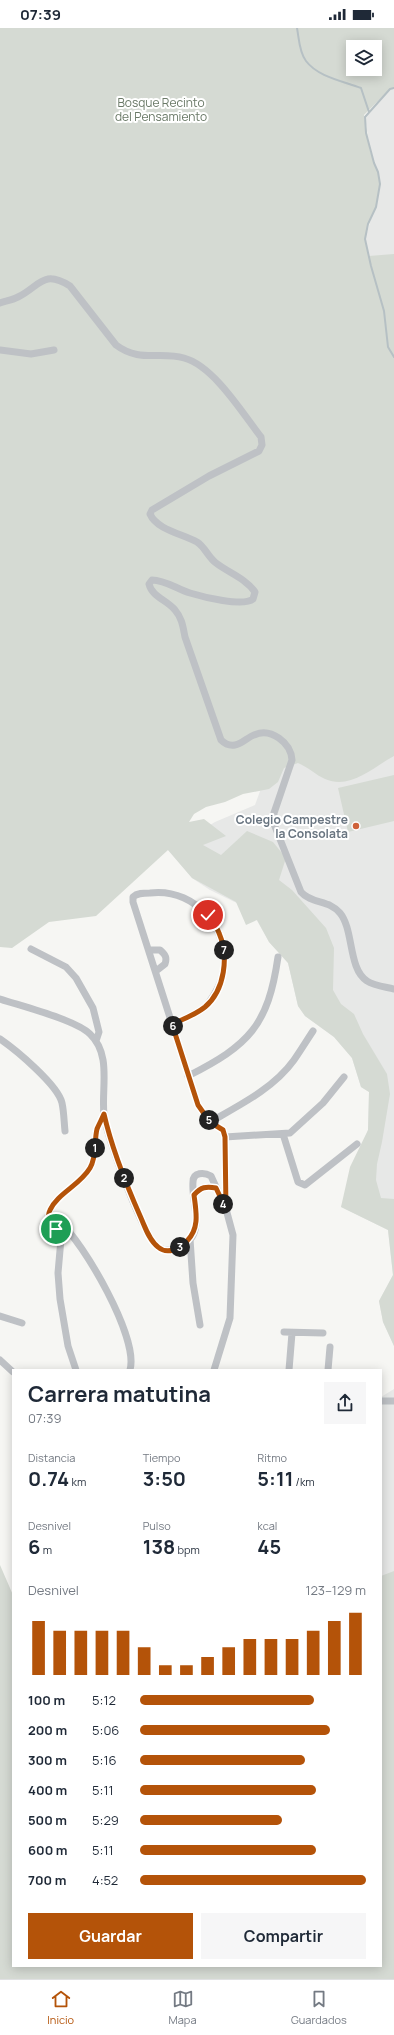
<!DOCTYPE html>
<html lang="es">
<meta charset="utf-8">
<style>
body{margin:0;font-family:Manrope,sans-serif;background:#f6f6f7;color:#1f2937;height:100vh;display:flex;flex-direction:column;font-size:15px;white-space:nowrap}
*{box-sizing:border-box;margin:0}
p{font-size:13px;color:#747a83}
.icon{flex:none;width:22px;height:22px;fill:none;stroke:currentColor;stroke-width:2;stroke-linecap:round;stroke-linejoin:round}
.map{position:relative;flex:1;overflow:hidden}
.panel{position:absolute;left:12px;top:1341px;width:370px;height:598px;display:flex;flex-direction:column;background:#fff;border-radius:0px;box-shadow:0 2px 10px #0003}
.panel>*{flex:none}
.controls{position:absolute;left:346px;top:12px;display:grid;gap:8px}
.controls a{display:grid;place-items:center;width:36px;height:36px;border-radius:0px;background:#fff;box-shadow:0 2px 10px #0003;font-size:20px}
.pin{position:absolute;display:grid;place-items:center;width:34px;height:34px;color:#fff;margin:-17px;border:2px solid #fff;border-radius:50%;box-shadow:0 1px 4px #0007}
.km{position:absolute;width:20px;height:20px;margin:-10px;border-radius:50%;background:#222;color:#fff;font-size:11px;line-height:20px;text-align:center}
.round{display:grid;place-items:center;flex:none;width:42px;height:42px;border-radius:0px;background:#f6f6f7}
.overview{display:flex;align-items:center;justify-content:space-between;height:68px;padding:0 16px}
h1{font-size:22px;font-weight:700;line-height:30px}
.stats{display:grid;grid-template-columns:repeat(3,1fr);gap:6px;height:68px;padding:4px 16px}
.stats div{display:grid;align-content:center}
.stats b{font-size:20px;font-weight:700}
.stats small{font-size:11px;font-weight:400}
.stats p{font-size:11px}
.chart{height:112px;padding:8px 16px}
.chart p{display:flex;justify-content:space-between}
.chart svg{width:100%;height:72px;margin-top:4px;stroke:#b45309;stroke-width:6}
.action{display:flex;gap:8px;margin-top:auto;padding:8px 16px}
.action a{flex:1;height:46px;border-radius:0px;background:#b45309;color:#fff;font-size:16px;font-weight:700;line-height:46px;text-align:center}
.action a+a{background:#f6f6f7;color:#1f2937}
ul{padding:0 16px;list-style:none;font-size:13px}
li{display:grid;grid-template-columns:64px 48px 1fr;align-items:center;height:30px}
li i{height:10px;border-radius:5px;background:#b45309}
.status{display:flex;justify-content:space-between;align-items:center;height:28px;padding:0 20px;background:#fff;direction:ltr}
.status svg{height:11px;fill:currentColor}
.menu{display:flex;justify-content:space-around;align-items:center;height:56px;border-top:1px solid #e0e1e3;background:#fff;font-size:11px;color:#747a83}
.menu a{display:grid;justify-items:center;gap:2px}
.menu .current{color:#b45309}
.map>svg:first-child{display:block}
.built{fill:#e7e8e7}
.green{fill:#d5dad3;fill-rule:evenodd}
.lines{fill:none;stroke-linecap:round;stroke-linejoin:round}
.stream{stroke:#b6c0c4;stroke-width:2}
.minor{stroke:#bec1c5;stroke-width:7}
.route-casing{stroke:#fff;stroke-width:8}
.route{stroke:#b45309;stroke-width:5}
.poi-dot{fill:#cf623a;stroke:#fff;stroke-width:1.5}
.labels{text-anchor:middle;dominant-baseline:central;stroke-width:4;stroke-linejoin:round;paint-order:stroke}
.park-label{font-size:12px;fill:#6a7967;stroke:#fff}
.poi-label{font-size:12px;font-weight:bold;fill:#697581;stroke:#fff;text-anchor:end}
</style>
<div class="status"><b>07:39</b><svg viewBox="0 0 49 12"><path d="M0 12V9h3v3zM5 12V6h3v6zM10 12V3h3v9zM15 12V0h3v12zM26 1h20v11H26zM47 4h2v5h-2z"/></svg></div>
<div class="map">
<svg width="394" height="1951" viewBox="0 0 394 1951">
<rect width="100%" height="100%" fill="#f6f6f3"/>
<path class="built" d="M394,60V329L365,211L378,168V144L370,123L365,89L390,61Z
M394,679V1318L383,1294L379,1273L393,1247L388,1202L341,1179L368,1102L369,1064L361,1059L352,1030L334,1009L305,988L298,978L288,935L269,914L251,882L210,862L192,850L168,822L215,794L255,777L275,722Z
M394,1361V1654L381,1651V1369Z"/>
<path class="green" d="M0,0H394V60L390,61L364,87L370,123L378,144L380,156L376,179L368,196L365,211L369,228L394,226V728C373,739 351,762 325,751C316,747 308,739 298,735L284,740L278,754L269,761L243,766L225,774L206,779L194,786L189,794L204,791L226,808L203,817L221,827L247,803L273,814L286,830L279,852L292,862L326,900L334,920L333,962L341,976L354,986L363,1006L387,1046L390,1066L382,1114L377,1136L376,1152L381,1170L394,1171V1318L383,1294L379,1273L393,1247L388,1202L341,1179L350,1139L368,1102L369,1064L361,1059L352,1030L334,1009L305,988L298,978L288,935L269,914L257,892L246,897L236,874L192,850L168,822L96,888L49,894L12,920L0,919ZM353,19H375V41H353Z
M394,747V793L348,804L338,760Z
M0,1537L13,1567V1938H381V1548L394,1543V1951H0Z"/>
<g class="lines">
<path class="stream" d="M297,0C299,10 299,24 306,33C318,49 343,53 361,60L369,84
M394,60L390,61L365,89L366,105L374,135L378,144L380,156L376,179L368,196L365,211L371,238L384,283L388,319L394,329"/>
<path class="minor" d="M0,275C6,273 12,272 18,269C40,258 43,241 70,258L116,317C140,335 159,323 184,330C214,338 243,386 261,409L262,417L259,423L209,448L152,482L150,486C157,502 183,506 197,514C205,519 208,529 216,535C229,545 245,550 255,564L253,571C243,579 203,569 190,565C177,561 165,552 152,552L149,556C152,569 167,572 175,582C182,590 183,599 185,609L221,712C225,716 229,718 235,717C242,716 248,709 254,707C271,699 291,715 292,732L274,785V796L301,864C311,876 330,872 340,885C354,902 348,941 367,953C374,958 386,959 394,961
M0,322L31,326L54,322
M31,921L66,939L76,950L93,980L99,1004L96,1013
M149,922H160C166,927 167,930 165,936L156,943
M0,971C21,978 76,992 90,1006C112,1027 101,1060 104,1087C106,1107 144,1211 159,1220C166,1223 173,1223 179,1220C208,1206 191,1177 193,1154C193,1144 204,1144 211,1148L226,1181L233,1207L230,1290L214,1342
M172,996C184,991 195,987 205,979C212,972 217,962 221,953C236,907 198,859 150,865C143,865 137,865 133,869V874L198,1077L210,1094L223,1102L225,1109L226,1176
M0,1011C16,1022 58,1057 62,1075C64,1084 64,1094 65,1103
M188,1048C249,1017 268,998 278,929
M210,1094C240,1077 274,1060 294,1032C301,1022 307,1012 313,1003
M283,1106L298,1154L305,1157L357,1116
M225,1109L290,1105L323,1075L344,1049
M194,1167C201,1159 206,1158 216,1160
M48,1188C52,1190 56,1190 59,1193C84,1215 139,1310 130,1342
M190,1211L193,1255L200,1297
M0,1288L22,1295
M284,1304L323,1305
M0,1332L13,1344
M76,1342L68,1318L60,1271L58,1245L61,1211L48,1188C52,1168 80,1158 90,1140C97,1128 94,1114 97,1101C99,1096 102,1091 104,1087
M289,1342L292,1305
M328,1342L330,1319
M381,1373H394"/>
</g>
<g class="lines">
<g class="route-casing">
<path id="route" d="M56,1201C51,1195 46,1190 50,1182C57,1166 80,1157 90,1140C97,1128 94,1113 97,1101C99,1096 102,1091 104,1086C112,1122 126,1156 141,1190C145,1199 149,1212 158,1219C167,1227 180,1221 187,1213C200,1200 196,1183 194,1167C201,1159 206,1158 216,1160L226,1181L225,1109L223,1102L210,1094L198,1077L172,996C184,991 195,987 205,979C225,962 229,928 219,905C217,899 212,893 208,887"/>
</g>
<use href="#route" class="route"/>
</g>
<circle class="poi-dot" cx="356" cy="798" r="4"/>
<g class="labels">
<g class="park-label">
<text x="161" y="74">Bosque Recinto<tspan x="161" dy="14">del Pensamiento</tspan></text>
</g>
<g class="poi-label">
<text x="348" y="791">Colegio Campestre<tspan x="348" dy="14">la Consolata</tspan></text>
</g>
</g>
</svg>
<div class="controls">
<a><svg class="icon" aria-label="layers" viewBox="0 0 24 24"><path d="M12 4l9 5-9 5-9-5zM3 14l9 5 9-5"/></svg></a>
</div>
<div class="pin" style="left:56px;top:1201px;background:#1e9e55"><svg class="icon" aria-label="arrive" viewBox="0 0 24 24"><path d="M6 21V4h12l-3 4 3 4H6"/></svg></div>
<div class="pin" style="left:208px;top:887px;background:#d93025"><svg class="icon" aria-label="check" viewBox="0 0 24 24"><path d="M5 12l5 5 9-10"/></svg></div>
<b class="km" style="left:95px;top:1120px">1</b>
<b class="km" style="left:124px;top:1150px">2</b>
<b class="km" style="left:180px;top:1219px">3</b>
<b class="km" style="left:223px;top:1176px">4</b>
<b class="km" style="left:209px;top:1092px">5</b>
<b class="km" style="left:173px;top:998px">6</b>
<b class="km" style="left:224px;top:922px">7</b>
<section class="panel">
<div class="overview"><div><h1>Carrera matutina</h1><p>07:39</p></div><a class="round"><svg class="icon" aria-label="share" viewBox="0 0 24 24"><path d="M12 15V3M7 8l5-5 5 5M5 13v7h14v-7"/></svg></a></div>
<div class="stats">
<div><p>Distancia</p><b>0.74<small> km</small></b></div>
<div><p>Tiempo</p><b>3:50</b></div>
<div><p>Ritmo</p><b>5:11<small> /km</small></b></div>
</div>
<div class="stats">
<div><p>Desnivel</p><b>6<small> m</small></b></div>
<div><p>Pulso</p><b>138<small> bpm</small></b></div>
<div><p>kcal</p><b>45</b></div>
</div>
<div class="chart"><p><span>Desnivel</span>123–129 m</p>
<svg viewBox="0 0 160 44" preserveAspectRatio="none"><path d="M5 44V11M15 44V17M25 44V17M35 44V17M45 44V17M55 44V27M65 44V38M75 44V38M85 44V33M95 44V27M105 44V22M115 44V22M125 44V22M135 44V17M145 44V11M155 44V6"/></svg>
</div>
<ul>
<li><b>100 m</b>5:12<i style="width:77%"></i></li>
<li><b>200 m</b>5:06<i style="width:84%"></i></li>
<li><b>300 m</b>5:16<i style="width:73%"></i></li>
<li><b>400 m</b>5:11<i style="width:78%"></i></li>
<li><b>500 m</b>5:29<i style="width:63%"></i></li>
<li><b>600 m</b>5:11<i style="width:78%"></i></li>
<li><b>700 m</b>4:52<i style="width:100%"></i></li>
</ul>
<div class="action"><a>Guardar</a><a>Compartir</a></div>
</section>
</div>
<nav class="menu">
<a class="current"><svg class="icon" aria-label="home" viewBox="0 0 24 24"><path d="M3 11l9-7 9 7M6 9v11h12V9"/></svg>Inicio</a>
<a><svg class="icon" aria-label="map" viewBox="0 0 24 24"><path d="M3 6l6-2 6 2 6-2v14l-6 2-6-2-6 2zM9 4v14M15 6v14"/></svg>Mapa</a>
<a><svg class="icon" aria-label="saved" viewBox="0 0 24 24"><path d="M7 4h10v16l-5-4-5 4z"/></svg>Guardados</a>
</nav>
